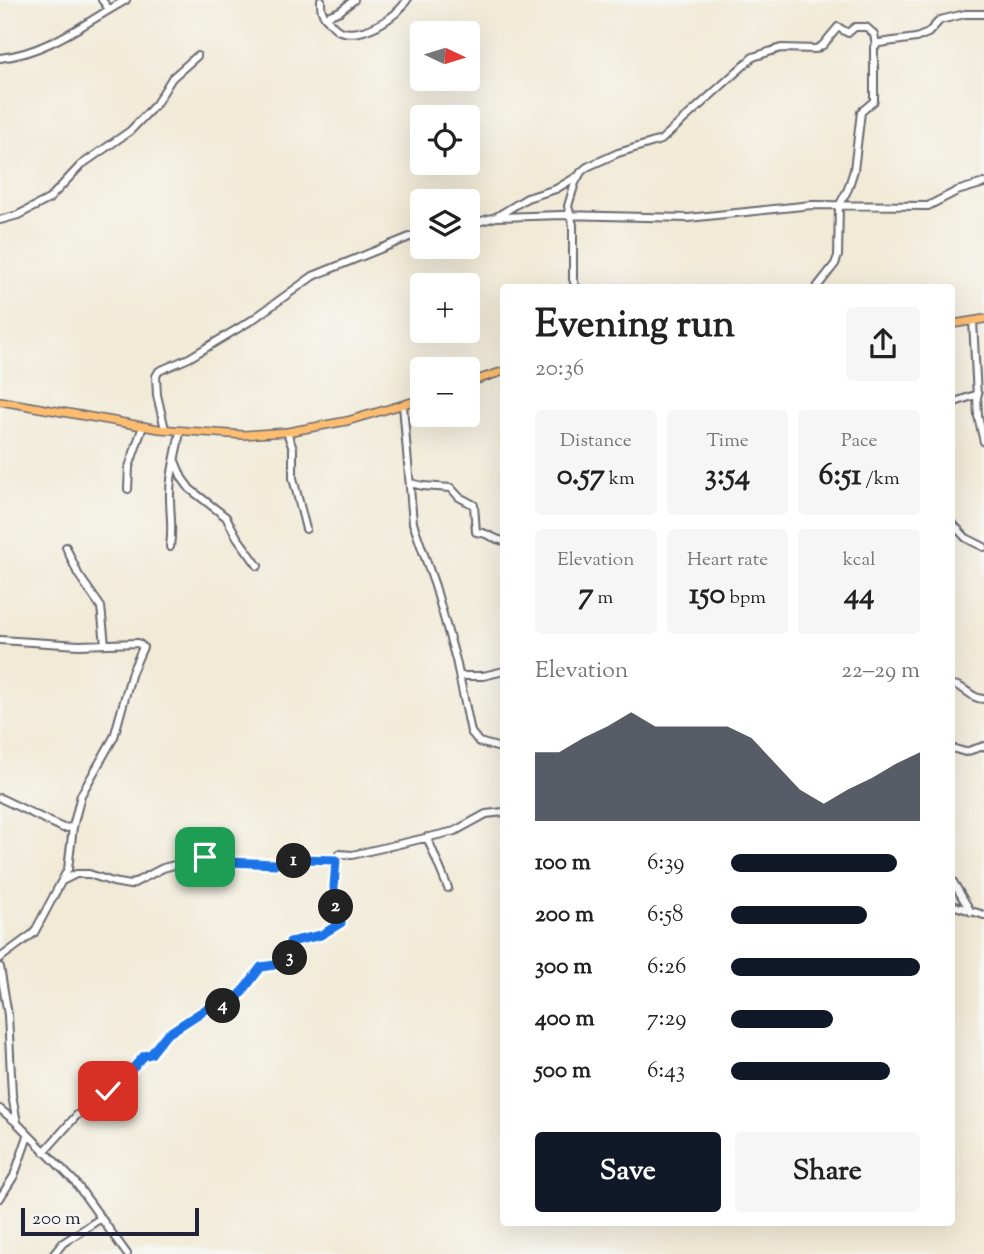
<!DOCTYPE html>
<meta charset="utf-8">
<style>
body{margin:0;font-family:"Sorts Mill Goudy",serif;background:#f6f6f6;color:#222;height:100vh;display:flex;flex-direction:column;font-size:26px;white-space:nowrap}
*{box-sizing:border-box;margin:0}
p{font-size:23px;color:#767676}
.icon{flex:none;width:38px;height:38px;fill:none;stroke:currentColor;stroke-width:2;stroke-linecap:round;stroke-linejoin:round}
.map{position:relative;flex:1;overflow:hidden}
.side{position:absolute;left:500px;top:284px;width:455px;height:942px;display:flex;flex-direction:column;background:#fff;border-radius:7px;box-shadow:0 7px 28px #0002}
.side>*{flex:none}
.needle{width:46px;rotate:94deg}
.buttons{position:absolute;left:410px;top:21px;display:grid;gap:14px}
.buttons a{display:grid;place-items:center;width:70px;height:70px;border-radius:7px;background:#fff;box-shadow:0 7px 28px #0002;font-size:35px}
.scale{position:absolute;left:21px;bottom:18px;width:178px;box-sizing:border-box;padding-left:7px;border:4px solid #22223b;border-top:0;font-size:19px;line-height:24px;white-space:nowrap;color:#22223b;-webkit-text-stroke:5px #f6f6f2;paint-order:stroke}
.pin{position:absolute;display:grid;place-items:center;width:60px;height:60px;color:#fff;margin:-30px;border-radius:14px;box-shadow:0 4px 10px #0006}
.km{position:absolute;width:35px;height:35px;margin:-18px;border-radius:50%;background:#222;color:#fff;font-size:19px;line-height:35px;text-align:center}
.round{display:grid;place-items:center;flex:none;width:74px;height:74px;border-radius:7px;background:#f6f6f6}
.headline{display:flex;align-items:center;justify-content:space-between;height:119px;padding:0 35px}
h1{font-size:38px;font-weight:800;line-height:52px}
.metrics{display:grid;grid-template-columns:repeat(3,1fr);gap:10px;height:119px;padding:7px 35px}
.metrics div{display:grid;align-content:center;border-radius:7px;background:#f6f6f6;text-align:center}
.metrics b{font-size:30px;font-weight:800}
.metrics small{font-size:19px;font-weight:400}
.metrics p{font-size:19px}
.chart{height:196px;padding:14px 35px}
.chart p{display:flex;justify-content:space-between}
.chart svg{width:100%;height:126px;margin-top:7px;fill:#111827;opacity:.7}
.primary-button{display:flex;gap:14px;margin-top:auto;padding:14px 35px}
.primary-button a{flex:1;height:80px;border-radius:7px;background:#111827;color:#fff;font-size:28px;font-weight:800;line-height:80px;text-align:center}
.primary-button a+a{background:#f6f6f6;color:#222}
ul{padding:0 35px;list-style:none;font-size:23px}
li{display:grid;grid-template-columns:112px 84px 1fr;align-items:center;height:52px}
li i{height:18px;border-radius:9px;background:#111827}
.map>svg:first-child{display:block}
.lines{fill:none;stroke-linecap:round;stroke-linejoin:round}
.minor-casing{stroke:#6a6871;stroke-width:10}
.major-casing{stroke:#6a6871;stroke-width:10}
.minor{stroke:#fff;stroke-width:6}
.major{stroke:#fcbd6f;stroke-width:7}
.route-casing{stroke:#fff;stroke-width:14}
.route{stroke:#1a73e8;stroke-width:9}
</style>
<div class="map">
<svg width="984" height="1254" viewBox="0 0 984 1254">
<rect width="100%" height="100%" fill="#f6f6f2"/>
<filter id="ink" filterUnits="userSpaceOnUse"><feTurbulence type="fractalNoise" baseFrequency=".0143" numOctaves="2"/><feDisplacementMap in="SourceGraphic" scale="14" xChannelSelector="R" yChannelSelector="G"/><feConvolveMatrix kernelMatrix="1 2 1 2 8 2 1 2 1" color-interpolation-filters="sRGB"/></filter>
<filter id="wash" filterUnits="userSpaceOnUse"><feTurbulence type="fractalNoise" baseFrequency=".00686" numOctaves="4" result="noise"/><feDisplacementMap in="SourceGraphic" scale="28" xChannelSelector="R" yChannelSelector="G"/><feGaussianBlur stdDeviation="1.57" result="paint"/><feColorMatrix in="noise" values="0 0 0 0 0 0 0 0 0 0 0 0 0 0 0 0 0 1.4 0 .05"/><feComposite in="paint" operator="in"/></filter>
<g filter="url(#wash)">
<rect width="100%" height="100%" fill="#f1ead6"/>
</g>
<g filter="url(#ink)">
<g class="lines">
<g class="minor-casing">
<path id="minor" d="M102,0L109,9
M321,0C321,9 321,13 328,20C331,24 335,29 340,31C362,39 396,18 407,0
M325,17L340,11L354,0
M0,58C47,53 86,22 126,0
M496,217L562,215L688,218L812,205L928,206L957,191L984,183
M0,220L18,215L49,199L81,165L130,131L156,104L172,78L197,56
M467,225L496,217L527,198L556,189L576,177
M576,287L573,279V225L568,206L575,183L581,172L587,167L618,153L661,140L753,57L781,48L816,49L823,45L838,27L848,33L855,27H866L874,34L876,45
M817,287L835,264L838,256L839,206L848,189L854,170L861,112L874,101V47L879,43L916,38L928,33L940,20L965,14H984
M973,321L978,416L984,442
M952,403L978,394
M403,405L413,523L435,586L456,660L471,732L479,742L504,749
M165,429L157,395L156,376L159,371L189,358L252,320L313,276L422,232
M287,432L293,449V478L306,529
M175,461L182,478L190,489L226,517L237,537L258,566
M410,483L423,486L451,488L459,497L474,505L476,532C491,533 491,539 504,541
M128,489L129,467L143,426
M952,523L966,538L984,547
M66,547L78,574L101,607L105,644
M170,547C173,527 170,516 170,497C169,475 177,452 180,431
M0,640L79,645L138,643L143,647L132,672L114,737L81,795L73,827L68,869L34,933L0,958
M460,676H483L504,671
M952,685C965,685 970,699 984,699
M952,748L965,752L984,746
M0,798L63,828L73,827
M427,837L448,888
M64,880L76,874H89L113,882L130,885L163,868L205,857L229,862L276,864L302,859L336,860
M952,880L971,912
M952,905L984,915
M0,967L8,1015L12,1095L17,1123L75,1182L127,1254
M0,1109L17,1123
M44,1152L77,1115L87,1110L107,1093L117,1077L151,1053L166,1035L206,1009L233,1004L261,967L288,963L290,941C306,940 332,935 341,921C334,904 330,870 339,854L352,855L455,831L486,814L504,812
M0,1198L14,1176L28,1136
M54,1254L63,1243L101,1218"/>
</g>
<g class="major-casing">
<path id="major" d="M952,324L984,319
M467,383L504,371
M0,401L159,429L244,435L287,432L347,421L422,399"/>
</g>
<use href="#minor" class="minor"/>
<use href="#major" class="major"/>
</g>
</g>
<g class="lines" filter="url(#ink)">
<g class="route-casing">
<path id="route" d="M108,1091L117,1077L133,1068L144,1056L151,1054L166,1035L206,1009L233,1004L261,967L288,963L290,942L321,935L341,923L335,905L334,887L336,860L302,859L276,864L229,862L205,857"/>
</g>
<use href="#route" class="route"/>
</g>
</svg>
<div class="buttons">
<a><svg class="needle" viewBox="-14 -14 28 28"><path d="M0-13l5 13h-10z" fill="#e53935"/><path d="M0 13l5-13h-10z" fill="#767676"/></svg></a>
<a><svg class="icon" aria-label="locate" viewBox="0 0 24 24"><circle cx="12" cy="12" r="6"/><path d="M12 2v4M12 18v4M2 12h4M18 12h4"/></svg></a>
<a><svg class="icon" aria-label="layers" viewBox="0 0 24 24"><path d="M12 4l9 5-9 5-9-5zM3 14l9 5 9-5"/></svg></a>
<a>+</a>
<a>−</a>
</div>
<div class="scale">200 m</div>
<div class="pin" style="left:205px;top:857px;background:#1e9e55"><svg class="icon" aria-label="arrive" viewBox="0 0 24 24"><path d="M6 21V4h12l-3 4 3 4H6"/></svg></div>
<div class="pin" style="left:108px;top:1091px;background:#d93025"><svg class="icon" aria-label="check" viewBox="0 0 24 24"><path d="M5 12l5 5 9-10"/></svg></div>
<b class="km" style="left:294px;top:861px">1</b>
<b class="km" style="left:336px;top:907px">2</b>
<b class="km" style="left:290px;top:958px">3</b>
<b class="km" style="left:223px;top:1006px">4</b>
<section class="side">
<div class="headline"><div><h1>Evening run</h1><p>20:36</p></div><a class="round"><svg class="icon" aria-label="share" viewBox="0 0 24 24"><path d="M12 15V3M7 8l5-5 5 5M5 13v7h14v-7"/></svg></a></div>
<div class="metrics">
<div><p>Distance</p><b>0.57<small> km</small></b></div>
<div><p>Time</p><b>3:54</b></div>
<div><p>Pace</p><b>6:51<small> /km</small></b></div>
</div>
<div class="metrics">
<div><p>Elevation</p><b>7<small> m</small></b></div>
<div><p>Heart rate</p><b>150<small> bpm</small></b></div>
<div><p>kcal</p><b>44</b></div>
</div>
<div class="chart"><p><span>Elevation</span>22–29 m</p>
<svg viewBox="0 0 160 44" preserveAspectRatio="none"><path d="M0 44V20L10 20L20 15L30 11L40 6L50 11L60 11L70 11L80 11L90 15L100 24L110 33L120 38L130 33L140 29L150 24L160 20V44z"/></svg>
</div>
<ul>
<li><b>100 m</b>6:39<i style="width:88%"></i></li>
<li><b>200 m</b>6:58<i style="width:72%"></i></li>
<li><b>300 m</b>6:26<i style="width:100%"></i></li>
<li><b>400 m</b>7:29<i style="width:54%"></i></li>
<li><b>500 m</b>6:43<i style="width:84%"></i></li>
</ul>
<div class="primary-button"><a>Save</a><a>Share</a></div>
</section>
</div>
